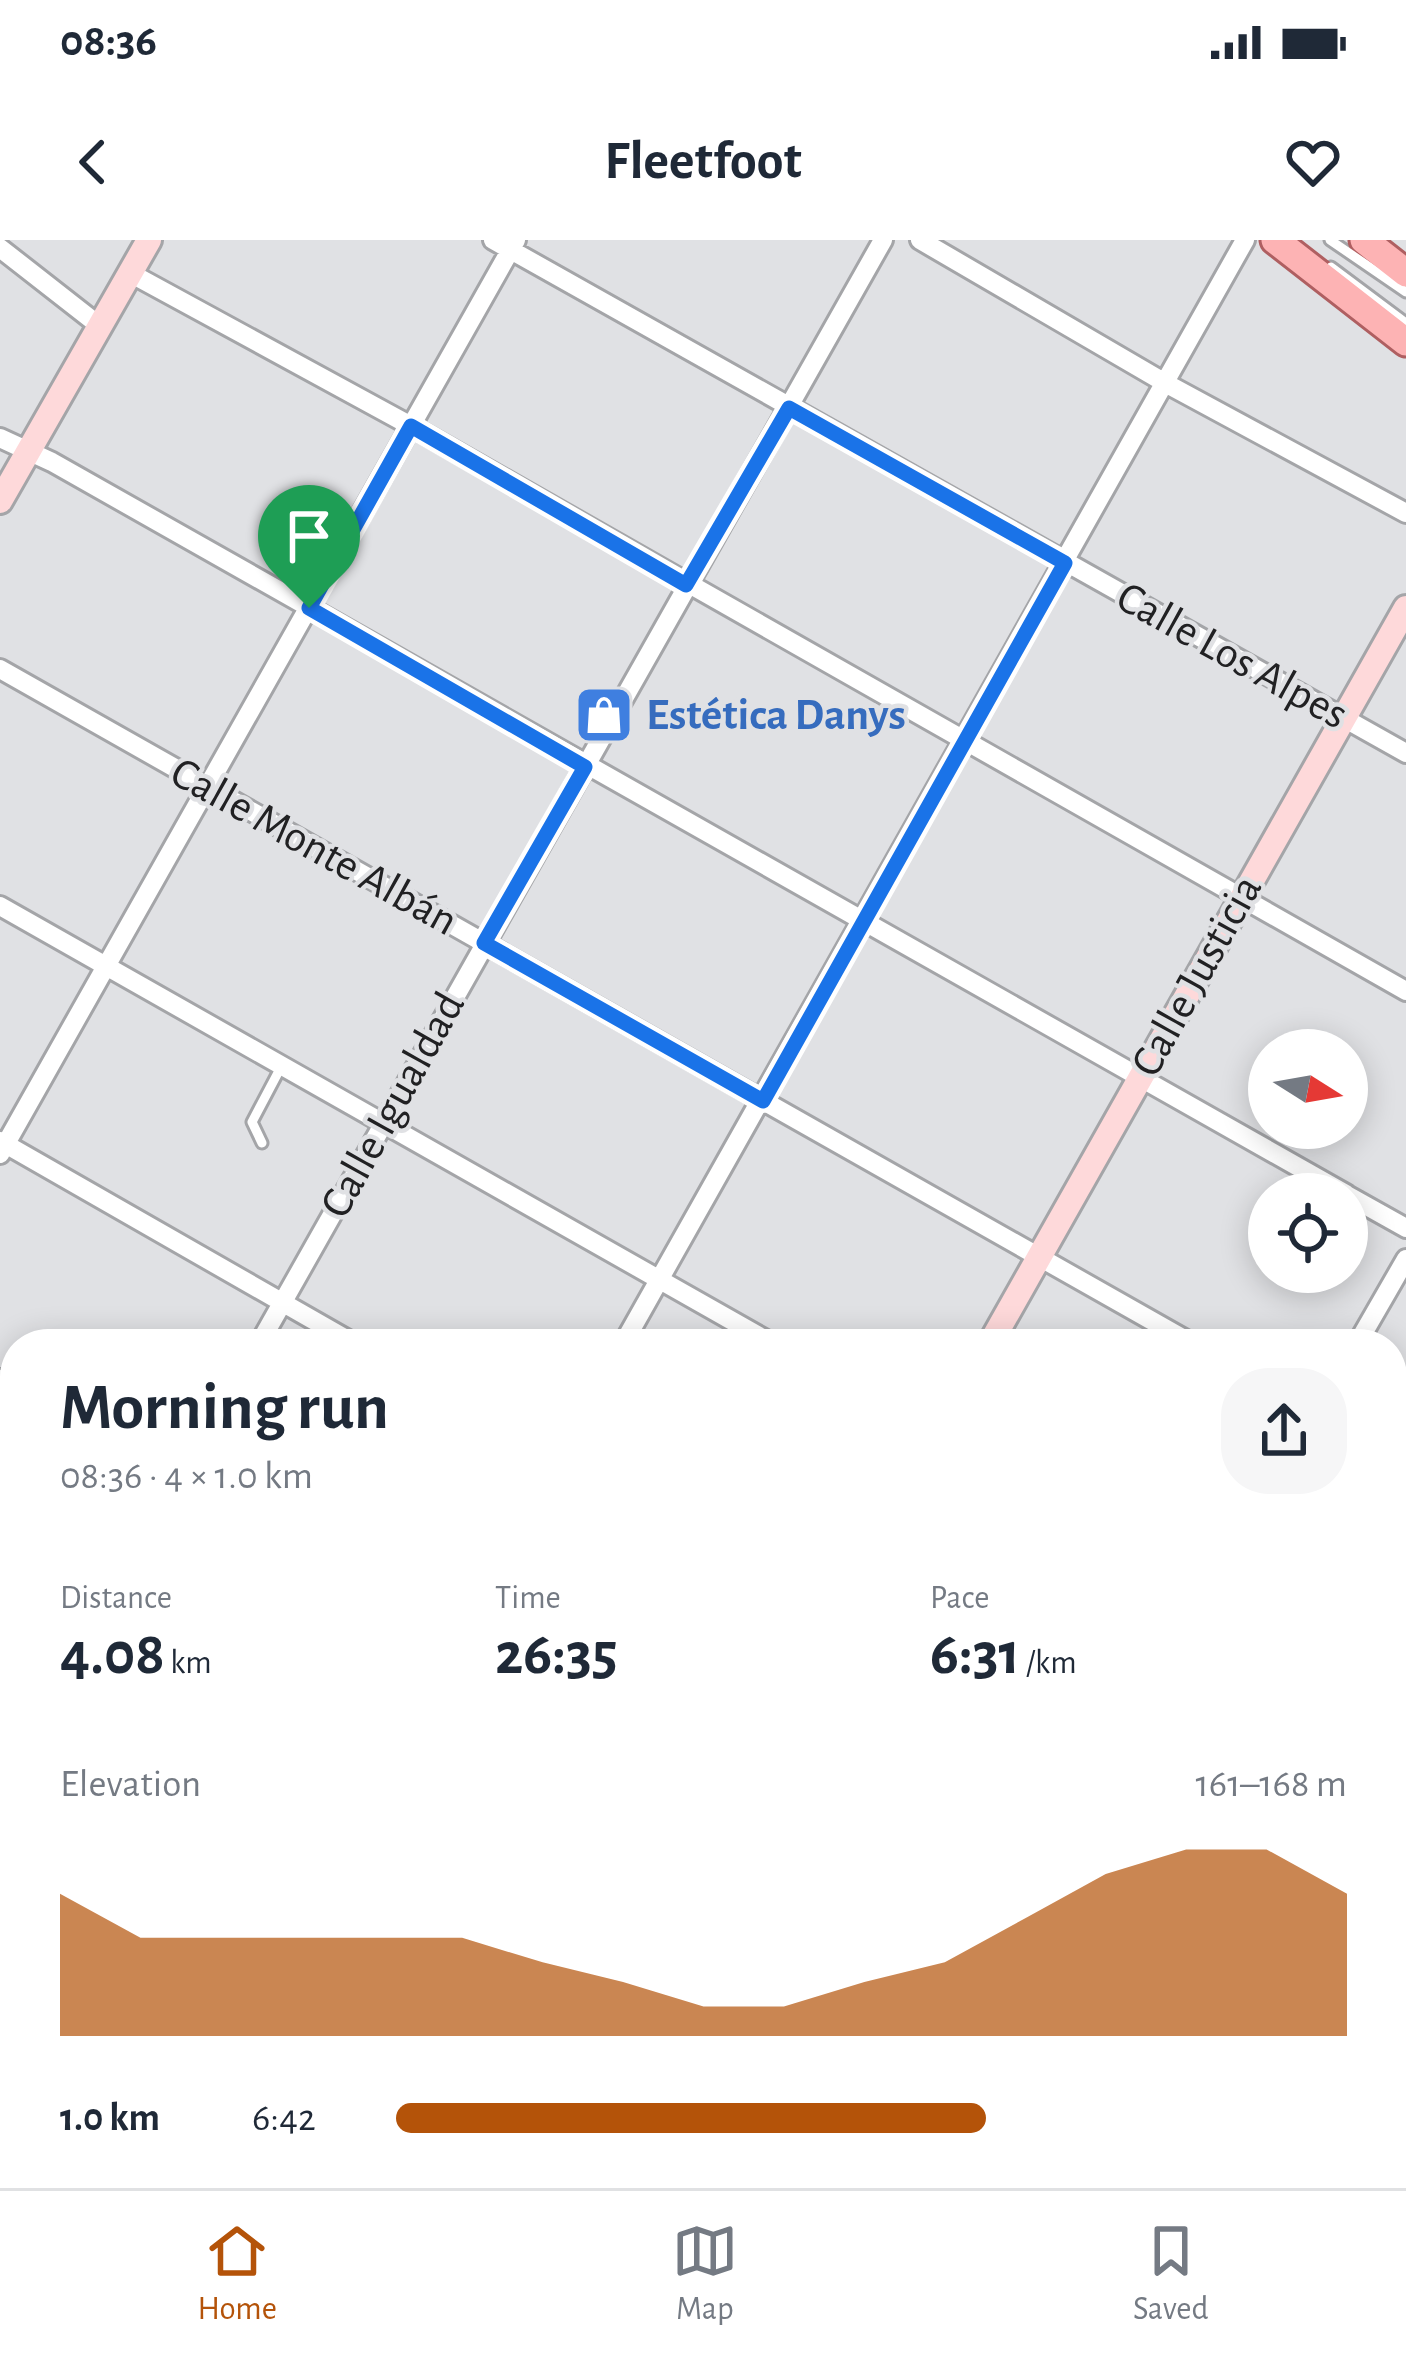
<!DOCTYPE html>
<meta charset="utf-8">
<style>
body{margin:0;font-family:"Alegreya Sans",sans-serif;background:#f6f6f7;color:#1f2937;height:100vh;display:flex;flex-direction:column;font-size:45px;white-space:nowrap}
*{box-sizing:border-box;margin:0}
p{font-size:39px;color:#747a83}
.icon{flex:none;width:66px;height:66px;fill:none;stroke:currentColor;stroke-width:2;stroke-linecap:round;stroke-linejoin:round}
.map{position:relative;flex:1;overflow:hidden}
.side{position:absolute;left:0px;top:1089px;width:1407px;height:861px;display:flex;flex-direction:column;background:#fff;border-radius:48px 48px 0 0;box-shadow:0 6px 30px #0003}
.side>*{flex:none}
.needle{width:78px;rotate:101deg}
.buttons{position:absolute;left:1248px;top:789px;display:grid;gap:24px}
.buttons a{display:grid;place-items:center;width:120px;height:120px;border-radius:50%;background:#fff;box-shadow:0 6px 30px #0003;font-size:60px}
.pin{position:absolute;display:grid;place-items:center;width:102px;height:102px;color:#fff;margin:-123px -51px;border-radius:50% 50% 50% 0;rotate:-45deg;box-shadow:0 0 12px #0007}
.pin .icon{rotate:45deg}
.round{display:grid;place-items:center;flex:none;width:126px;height:126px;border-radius:48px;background:#f6f6f7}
.summary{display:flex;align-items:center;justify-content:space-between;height:204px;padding:0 60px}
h1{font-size:66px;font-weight:700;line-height:90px}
.stats{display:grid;grid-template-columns:repeat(3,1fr);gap:18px;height:204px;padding:12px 60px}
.stats div{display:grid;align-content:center}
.stats b{font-size:60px;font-weight:700}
.stats small{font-size:33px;font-weight:400}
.stats p{font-size:33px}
.chart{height:336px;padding:24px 60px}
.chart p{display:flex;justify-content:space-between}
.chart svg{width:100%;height:216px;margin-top:12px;fill:#b45309;opacity:.7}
ul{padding:0 60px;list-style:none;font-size:39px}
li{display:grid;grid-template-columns:192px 144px 1fr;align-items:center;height:90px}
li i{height:30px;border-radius:15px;background:#b45309}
.status{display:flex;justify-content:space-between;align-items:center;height:84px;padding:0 60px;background:#fff;direction:ltr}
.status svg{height:33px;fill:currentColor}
header{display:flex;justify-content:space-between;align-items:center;height:156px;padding:0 60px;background:#fff;font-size:54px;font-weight:700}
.tab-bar{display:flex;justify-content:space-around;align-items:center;height:168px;border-top:3px solid #e0e1e3;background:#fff;font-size:33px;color:#747a83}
.tab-bar a{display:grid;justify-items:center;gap:6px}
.tab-bar .active{color:#b45309}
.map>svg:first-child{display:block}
.building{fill:#c1bdbe;stroke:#888586;stroke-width:3}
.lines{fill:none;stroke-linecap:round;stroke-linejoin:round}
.lane-casing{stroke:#a4a5a8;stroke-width:15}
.street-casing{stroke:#a4a5a8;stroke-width:24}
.secondary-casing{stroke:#a4a5a8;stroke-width:30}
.primary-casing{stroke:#af5f61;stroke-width:33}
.lane{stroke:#fff;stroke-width:9}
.street{stroke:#fff;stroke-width:18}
.secondary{stroke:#fed9da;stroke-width:24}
.primary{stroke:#fdb3b4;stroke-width:27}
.route-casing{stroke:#fff;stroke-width:24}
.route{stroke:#1a73e8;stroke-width:15}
.labels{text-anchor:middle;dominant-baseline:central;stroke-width:9;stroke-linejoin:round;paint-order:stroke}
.street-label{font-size:45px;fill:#212123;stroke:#e0e1e4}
.shop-label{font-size:45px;font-weight:bold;fill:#366cbe;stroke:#e0e1e4;text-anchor:start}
</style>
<div class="status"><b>08:36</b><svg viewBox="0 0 49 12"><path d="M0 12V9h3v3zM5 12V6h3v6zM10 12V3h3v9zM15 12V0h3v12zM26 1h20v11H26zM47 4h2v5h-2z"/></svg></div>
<header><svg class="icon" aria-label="back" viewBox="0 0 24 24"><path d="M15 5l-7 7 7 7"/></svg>Fleetfoot<svg class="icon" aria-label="heart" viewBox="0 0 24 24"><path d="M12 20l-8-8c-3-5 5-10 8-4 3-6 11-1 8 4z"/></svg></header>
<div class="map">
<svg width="1406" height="1948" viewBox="0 0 1406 1948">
<rect width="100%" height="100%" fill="#e0e1e4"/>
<path class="building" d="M1392,1504L1406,1511V1586L1392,1593Z"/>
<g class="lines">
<g class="lane-casing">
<path id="lane" d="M1330,0L1406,52
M1331,27L1406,83
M262,903L252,882L281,827
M1392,1624L1406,1627"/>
</g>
<g class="street-casing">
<path id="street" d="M493,0L1406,513
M920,0L1167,144L1406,273
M0,8L101,87
M130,33L411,186L1406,751
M0,198L52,222L1346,954
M0,429L1193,1104
M0,666L773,1104
M0,901L355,1104
M0,914L516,0
M1347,955L1406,988
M259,1104L883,0
M623,1104L1245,0
M1357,1104L1406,1019
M0,1139L15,1147
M1392,1225L1406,1234
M0,1375L15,1384
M1392,1392L1406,1375
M1392,1435L1406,1440
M0,1559L15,1533
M0,1611L15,1619
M1392,1775L1406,1750
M0,1807L15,1805
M1392,1850L1406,1855
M417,1935L440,1948
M817,1935L840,1948
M1175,1935L1207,1948
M0,1941L15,1915
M145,1948L153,1935
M774,1948L781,1935
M1026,1948L1034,1935
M1291,1948L1299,1935"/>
</g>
<g class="secondary-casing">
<path id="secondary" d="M0,261L149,0
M990,1104L1406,368
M513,1948L520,1935"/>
</g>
<g class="primary-casing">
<path id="primary" d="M1275,0L1406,102
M1364,0L1406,33"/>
</g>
<use href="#lane" class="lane"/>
<use href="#street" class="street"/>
<use href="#secondary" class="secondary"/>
<use href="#primary" class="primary"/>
</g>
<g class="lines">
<g class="route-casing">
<path id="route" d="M789,168L1065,323L763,861L484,703L585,527L309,368L411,186L686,345Z"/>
</g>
<use href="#route" class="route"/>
</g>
<defs>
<g id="shop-square" transform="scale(3)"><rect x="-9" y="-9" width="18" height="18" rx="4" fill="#3f7fe0" stroke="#e0e1e4"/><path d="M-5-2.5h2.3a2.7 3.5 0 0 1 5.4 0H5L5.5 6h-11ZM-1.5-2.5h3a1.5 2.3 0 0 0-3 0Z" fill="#fff"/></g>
</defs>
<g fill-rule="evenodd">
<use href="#shop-square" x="604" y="475"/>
</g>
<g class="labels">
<g class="street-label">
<text transform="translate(1232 416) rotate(29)">Calle Los Alpes</text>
<text transform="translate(314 607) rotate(29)">Calle Monte Albán</text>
<text transform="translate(1197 736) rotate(-61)">Calle Justicia</text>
<text transform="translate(393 865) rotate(-61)">Calle Igualdad</text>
</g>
<g class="shop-label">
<text x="646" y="475">Estética Danys</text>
</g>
</g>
</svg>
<div class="buttons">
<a><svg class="needle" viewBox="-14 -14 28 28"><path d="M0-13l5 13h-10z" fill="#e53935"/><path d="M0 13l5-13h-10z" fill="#747a83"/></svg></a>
<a><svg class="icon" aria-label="locate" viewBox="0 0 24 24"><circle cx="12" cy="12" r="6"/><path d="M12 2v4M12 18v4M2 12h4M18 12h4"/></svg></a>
</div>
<div class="pin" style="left:309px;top:368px;background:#1e9e55"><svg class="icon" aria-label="arrive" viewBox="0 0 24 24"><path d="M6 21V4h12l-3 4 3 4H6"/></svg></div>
<section class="side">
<div class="summary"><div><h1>Morning run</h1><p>08:36 · 4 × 1.0 km</p></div><a class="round"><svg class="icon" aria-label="share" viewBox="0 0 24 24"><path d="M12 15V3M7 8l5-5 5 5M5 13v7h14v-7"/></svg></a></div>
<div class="stats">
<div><p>Distance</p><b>4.08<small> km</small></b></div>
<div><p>Time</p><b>26:35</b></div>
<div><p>Pace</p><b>6:31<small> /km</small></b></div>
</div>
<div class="chart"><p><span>Elevation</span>161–168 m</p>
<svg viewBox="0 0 160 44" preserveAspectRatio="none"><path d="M0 44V15L10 24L20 24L30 24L40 24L50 24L60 29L70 33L80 38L90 38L100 33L110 29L120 20L130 11L140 6L150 6L160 15V44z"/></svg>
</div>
<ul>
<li><b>1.0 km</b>6:42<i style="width:62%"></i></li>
</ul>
</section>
</div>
<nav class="tab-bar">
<a class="active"><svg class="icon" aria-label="home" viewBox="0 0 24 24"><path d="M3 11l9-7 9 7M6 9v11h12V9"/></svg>Home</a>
<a><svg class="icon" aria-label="map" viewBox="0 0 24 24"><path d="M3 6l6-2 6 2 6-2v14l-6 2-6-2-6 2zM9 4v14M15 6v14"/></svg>Map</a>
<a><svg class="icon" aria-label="saved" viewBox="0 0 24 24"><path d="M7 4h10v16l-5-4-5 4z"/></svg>Saved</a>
</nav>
